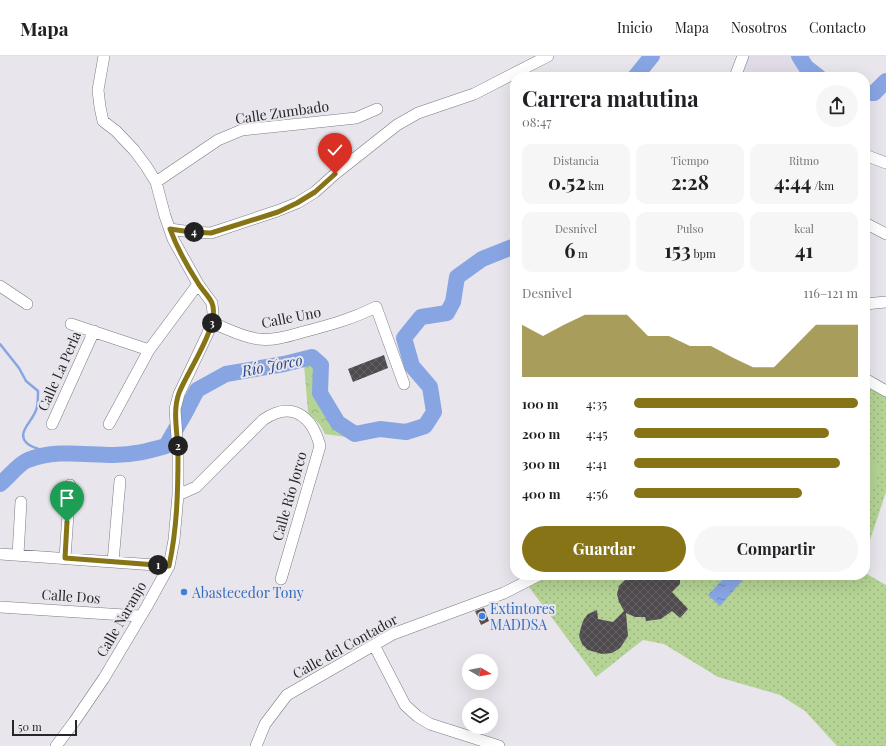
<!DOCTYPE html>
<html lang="es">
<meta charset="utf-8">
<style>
body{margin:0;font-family:"Playfair Display",serif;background:#f6f6f6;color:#202124;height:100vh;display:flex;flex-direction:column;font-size:15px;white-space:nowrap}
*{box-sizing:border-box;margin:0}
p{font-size:13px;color:#757577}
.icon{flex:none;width:22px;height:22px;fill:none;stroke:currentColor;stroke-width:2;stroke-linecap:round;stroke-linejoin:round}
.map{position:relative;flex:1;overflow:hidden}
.details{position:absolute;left:510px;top:16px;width:360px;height:508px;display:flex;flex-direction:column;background:#fff;border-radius:16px;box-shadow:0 4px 16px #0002}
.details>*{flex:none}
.needle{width:26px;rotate:99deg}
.fabs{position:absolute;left:462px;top:598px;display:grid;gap:8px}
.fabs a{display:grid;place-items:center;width:36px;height:36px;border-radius:50%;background:#fff;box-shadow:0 4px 16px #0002;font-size:20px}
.scale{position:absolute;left:12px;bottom:10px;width:65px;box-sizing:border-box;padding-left:4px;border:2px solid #262528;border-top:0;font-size:11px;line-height:14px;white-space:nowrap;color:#262528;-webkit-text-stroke:3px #e8e6ec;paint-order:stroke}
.pin{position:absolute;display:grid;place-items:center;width:34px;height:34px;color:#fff;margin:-41px -17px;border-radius:50% 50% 50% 0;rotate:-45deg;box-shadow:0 0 4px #0007}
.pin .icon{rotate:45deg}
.km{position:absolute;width:20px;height:20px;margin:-10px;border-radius:50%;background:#222;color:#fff;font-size:11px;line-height:20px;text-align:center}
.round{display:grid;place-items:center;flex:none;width:42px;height:42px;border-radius:21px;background:#f6f6f6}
.summary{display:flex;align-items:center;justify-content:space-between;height:68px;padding:0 12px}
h1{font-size:22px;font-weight:700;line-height:30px}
.figures{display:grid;grid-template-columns:repeat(3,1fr);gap:6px;height:68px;padding:4px 12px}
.figures div{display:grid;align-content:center;border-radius:10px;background:#f6f6f6;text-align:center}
.figures b{font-size:20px;font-weight:700}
.figures small{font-size:11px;font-weight:400}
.figures p{font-size:11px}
.chart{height:112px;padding:8px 12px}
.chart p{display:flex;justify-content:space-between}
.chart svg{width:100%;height:72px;margin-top:4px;fill:#867417;opacity:.7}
.primary-button{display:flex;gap:8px;margin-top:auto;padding:8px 12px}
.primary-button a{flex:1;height:46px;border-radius:24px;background:#867417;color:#fff;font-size:16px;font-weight:700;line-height:46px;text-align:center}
.primary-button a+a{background:#f6f6f6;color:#202124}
ul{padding:0 12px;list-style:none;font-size:13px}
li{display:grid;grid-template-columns:64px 48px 1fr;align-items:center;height:30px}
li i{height:10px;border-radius:5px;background:#867417}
header{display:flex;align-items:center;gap:24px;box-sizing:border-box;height:56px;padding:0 20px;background:#fff;border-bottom:1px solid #e0e0e0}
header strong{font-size:19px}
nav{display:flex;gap:22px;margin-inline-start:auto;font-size:14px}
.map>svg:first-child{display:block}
.built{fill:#e1dbe8}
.park{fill:url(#park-crowns)}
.garden{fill:url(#garden-dots)}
.pitch{fill:#b4d394}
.water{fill:url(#water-ripples)}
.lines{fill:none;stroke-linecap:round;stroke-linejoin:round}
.stream{stroke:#88a5e3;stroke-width:2.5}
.river{stroke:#88a5e3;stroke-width:16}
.building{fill:url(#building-cross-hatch)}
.minor-casing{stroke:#7c7a7f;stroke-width:12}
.minor{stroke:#fff;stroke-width:11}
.route-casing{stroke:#fff;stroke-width:8}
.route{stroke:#867417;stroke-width:5}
.shop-dot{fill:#3f7fe0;stroke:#e8e6ec;stroke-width:1.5}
.labels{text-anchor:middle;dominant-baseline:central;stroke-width:4;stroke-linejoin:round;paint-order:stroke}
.street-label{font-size:14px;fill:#262528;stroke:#e8e6ec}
.shop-label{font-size:14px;fill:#366cbe;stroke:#e8e6ec;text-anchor:start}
.water-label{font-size:15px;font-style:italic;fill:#26458d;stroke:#e8e6ec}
</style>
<header>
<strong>Mapa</strong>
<nav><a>Inicio</a><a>Mapa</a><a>Nosotros</a><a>Contacto</a></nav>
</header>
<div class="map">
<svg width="886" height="690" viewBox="0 0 886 690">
<defs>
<pattern id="park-crowns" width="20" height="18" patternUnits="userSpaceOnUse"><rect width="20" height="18" fill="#b4d394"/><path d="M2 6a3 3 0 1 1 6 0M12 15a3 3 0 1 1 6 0" fill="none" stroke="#9bb580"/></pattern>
<pattern id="garden-dots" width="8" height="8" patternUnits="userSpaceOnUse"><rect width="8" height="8" fill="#b4d394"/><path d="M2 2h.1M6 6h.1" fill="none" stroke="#9bb580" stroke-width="1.8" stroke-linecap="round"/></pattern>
<pattern id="water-ripples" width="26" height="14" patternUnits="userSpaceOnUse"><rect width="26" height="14" fill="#88a5e3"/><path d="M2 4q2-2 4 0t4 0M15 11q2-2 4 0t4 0" fill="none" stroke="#6f86b8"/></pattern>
<pattern id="building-cross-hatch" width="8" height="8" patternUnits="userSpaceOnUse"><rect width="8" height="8" fill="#4f4b4f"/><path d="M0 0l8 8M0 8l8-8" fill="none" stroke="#656265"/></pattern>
</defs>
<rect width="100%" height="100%" fill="#e8e6ec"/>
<path class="built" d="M748,0H791L799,13L809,21H740Z"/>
<path class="park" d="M304,309H315L318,312L316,338L336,369L353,382L325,378L320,369L308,356Z"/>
<path class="garden" d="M865,331L886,340V436L865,499Z
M865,517L886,529V690H837L805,655L780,639L718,621L664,588L643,584L596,621L529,531L550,519H865Z"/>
<path class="pitch" d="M865,402L882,408L865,455Z"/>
<path class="water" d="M727,519H747L720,550L708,539Z"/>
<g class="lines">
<path class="stream" d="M0,288L19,312L26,325L38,335C38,340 38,346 37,351C35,360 29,365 25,373C16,390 42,394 53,397"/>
<path class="river" d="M799,0L806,11L819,21
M635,21L652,0
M865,37H874L886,25
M0,428C8,422 19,407 28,404C56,393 85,399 114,399C133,399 148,395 166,390L185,357L197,334L226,318L284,308L312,301L321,309L320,337L338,367L355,378L380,373L406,376L425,370L434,356L430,331L412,310L404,282L421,261L447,257L453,246L457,221L482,203L515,190"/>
</g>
<path class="building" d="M384,299L388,312L353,326L348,313Z
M630,519H680V528L672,536L688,553L680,562L672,555L661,563L646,565L645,561H635L626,557L628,580L620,592L612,597L602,598L588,594L582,588L579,580L581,571L584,563L588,558L597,554L598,563L613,566L624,555L619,546L617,538L619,530Z
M484,552L489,565L481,569L475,555Z"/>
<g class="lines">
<g class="minor-casing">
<path id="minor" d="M735,21L743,0
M865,99L886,107
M156,126L218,84L242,74L356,62L377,53
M865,167L886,178
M170,173L191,176L211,177L277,155L297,147L315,136L335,118L397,69L418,57L474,38L548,0
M0,230L27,248
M865,248L886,246
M212,267C226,272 242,281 258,283C273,285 289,280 303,276C330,269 352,263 376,251L404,328
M71,268L149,294
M865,323L886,335
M52,368L94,275
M109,368L149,294L198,228
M178,439L196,431L263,364C292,344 312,360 320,390L281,523
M0,498L169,510
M18,499L21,446
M65,502L70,429
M113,506L120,425
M0,551L140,560
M374,589L405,649L417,660L430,668L499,690
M56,690L74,666L104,622L147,550L169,510L174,484L178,439V396L175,353L179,338L207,279L212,267L213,257L212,247L198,228L173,183L165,160L156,126L146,110L134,94L116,75L103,65L100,51L98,34L104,0
M256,690L265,668L287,639L393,578L504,537L539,519"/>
</g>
<use href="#minor" class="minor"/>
</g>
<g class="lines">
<g class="route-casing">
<path id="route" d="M67,466L65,502L169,510C177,473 178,436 178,398C178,378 172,356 179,337C187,316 221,268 212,247C209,240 202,234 198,227C187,210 177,192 170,173L191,176L211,177L278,156L297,147L315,136L335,118"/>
</g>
<use href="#route" class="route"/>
</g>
<g class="shop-dot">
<circle cx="184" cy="536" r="4"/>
<circle cx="482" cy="560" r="4"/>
</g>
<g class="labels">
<g class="street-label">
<text transform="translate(282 56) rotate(-8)">Calle Zumbado</text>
<text transform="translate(291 261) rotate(-11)">Calle Uno</text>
<text transform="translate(59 315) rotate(-66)">Calle La Perla</text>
<text transform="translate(289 440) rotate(-74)">Calle Río Jorco</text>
<text transform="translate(71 540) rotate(4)">Calle Dos</text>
<text transform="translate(121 563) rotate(-60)">Calle Naranjo</text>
<text transform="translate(345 590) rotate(-29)">Calle del Contador</text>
</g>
<g class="shop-label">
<text x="192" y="536">Abastecedor Tony</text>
<text x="490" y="552">Extintores<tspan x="490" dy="16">MADDSA</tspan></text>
</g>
<g class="water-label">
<text transform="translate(272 309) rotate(-11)">Río Jorco</text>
</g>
</g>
</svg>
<div class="fabs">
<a><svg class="needle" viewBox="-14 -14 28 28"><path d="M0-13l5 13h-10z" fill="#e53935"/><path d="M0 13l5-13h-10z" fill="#757577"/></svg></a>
<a><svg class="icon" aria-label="layers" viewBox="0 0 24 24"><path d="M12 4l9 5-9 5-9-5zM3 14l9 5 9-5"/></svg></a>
</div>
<div class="scale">50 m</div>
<div class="pin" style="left:67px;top:466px;background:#1e9e55"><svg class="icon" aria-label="arrive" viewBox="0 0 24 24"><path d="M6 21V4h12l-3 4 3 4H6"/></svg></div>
<div class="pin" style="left:335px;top:118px;background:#d93025"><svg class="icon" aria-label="check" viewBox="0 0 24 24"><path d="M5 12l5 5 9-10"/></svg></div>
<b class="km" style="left:158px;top:509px">1</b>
<b class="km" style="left:178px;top:390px">2</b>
<b class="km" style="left:212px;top:267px">3</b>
<b class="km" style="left:194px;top:176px">4</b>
<section class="details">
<div class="summary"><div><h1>Carrera matutina</h1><p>08:47</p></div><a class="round"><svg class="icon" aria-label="share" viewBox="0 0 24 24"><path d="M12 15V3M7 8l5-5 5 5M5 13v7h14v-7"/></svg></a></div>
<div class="figures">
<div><p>Distancia</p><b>0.52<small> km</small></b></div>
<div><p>Tiempo</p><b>2:28</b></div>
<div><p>Ritmo</p><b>4:44<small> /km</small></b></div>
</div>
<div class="figures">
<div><p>Desnivel</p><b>6<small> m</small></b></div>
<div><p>Pulso</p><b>153<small> bpm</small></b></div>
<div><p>kcal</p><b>41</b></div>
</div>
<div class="chart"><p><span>Desnivel</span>116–121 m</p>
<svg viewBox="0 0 160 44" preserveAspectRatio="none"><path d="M0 44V12L10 19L20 12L30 6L40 6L50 6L60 19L70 19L80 25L90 25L100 32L110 38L120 38L130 25L140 12L150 12L160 12V44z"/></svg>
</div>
<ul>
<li><b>100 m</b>4:35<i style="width:100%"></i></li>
<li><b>200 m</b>4:45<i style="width:87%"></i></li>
<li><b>300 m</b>4:41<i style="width:92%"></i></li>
<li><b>400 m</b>4:56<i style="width:75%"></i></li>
</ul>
<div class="primary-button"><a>Guardar</a><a>Compartir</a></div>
</section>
</div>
